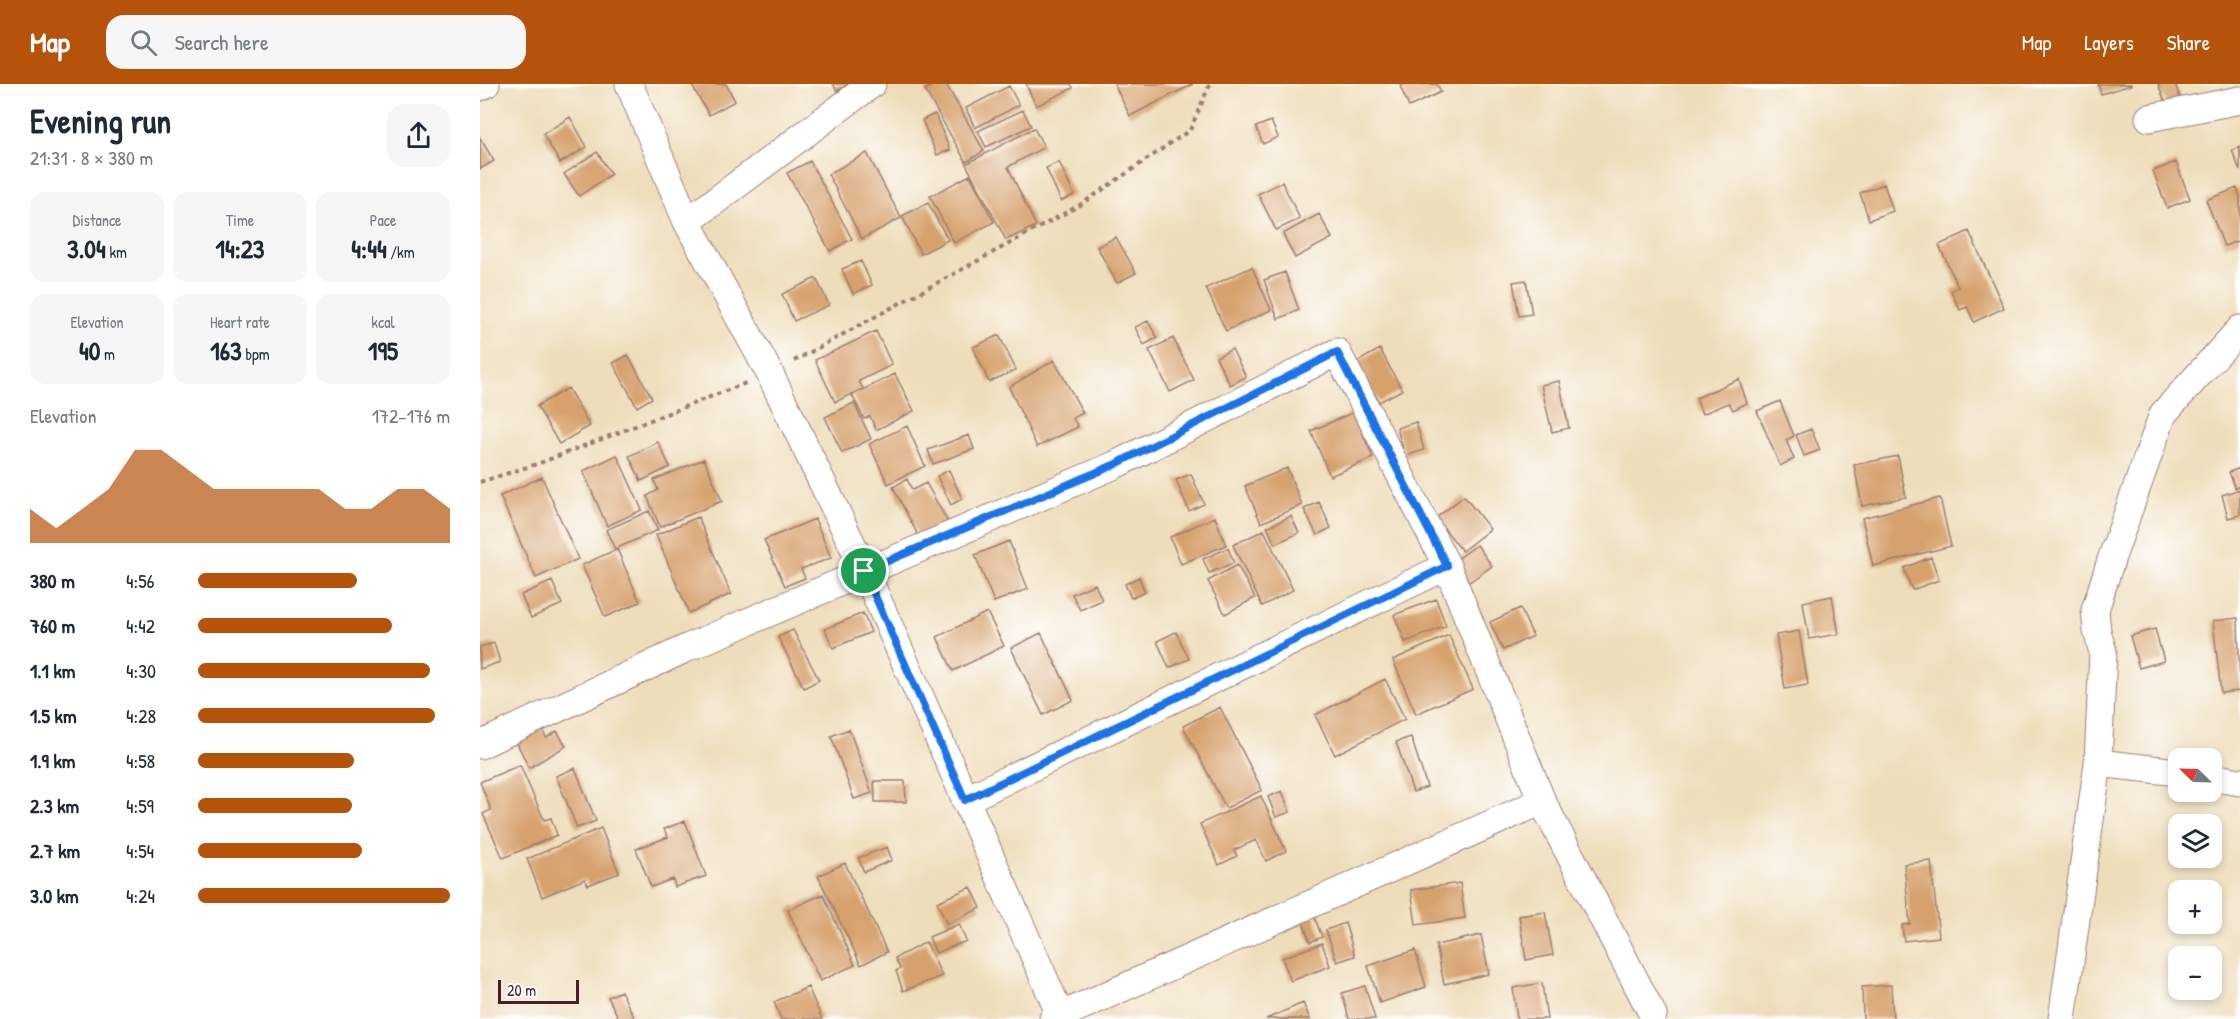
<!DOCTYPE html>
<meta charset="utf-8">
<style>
body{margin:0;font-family:"Patrick Hand",sans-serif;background:#f6f6f7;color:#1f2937;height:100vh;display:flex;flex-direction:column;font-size:22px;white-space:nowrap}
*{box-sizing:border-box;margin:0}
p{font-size:20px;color:#747a83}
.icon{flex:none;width:33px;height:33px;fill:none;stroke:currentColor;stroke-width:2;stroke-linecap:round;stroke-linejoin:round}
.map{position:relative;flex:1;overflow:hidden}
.sheet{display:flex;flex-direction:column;background:#fff;width:480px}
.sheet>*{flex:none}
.needle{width:39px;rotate:293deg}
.fabs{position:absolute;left:1688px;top:664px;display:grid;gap:12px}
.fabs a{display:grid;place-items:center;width:54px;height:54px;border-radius:12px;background:#fff;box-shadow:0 3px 9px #0003;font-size:30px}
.scale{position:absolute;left:18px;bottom:15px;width:81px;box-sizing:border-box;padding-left:6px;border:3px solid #4a1f2b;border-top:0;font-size:16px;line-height:21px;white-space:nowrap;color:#4a1f2b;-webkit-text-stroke:4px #fff;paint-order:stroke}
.pin{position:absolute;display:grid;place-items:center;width:51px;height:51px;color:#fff;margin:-26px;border:3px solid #fff;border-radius:50%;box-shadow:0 2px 6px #0007}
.round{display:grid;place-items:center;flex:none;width:63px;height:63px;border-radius:18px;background:#f6f6f7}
.head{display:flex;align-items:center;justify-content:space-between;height:102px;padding:0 30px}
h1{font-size:33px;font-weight:700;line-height:45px}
.metrics{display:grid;grid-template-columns:repeat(3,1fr);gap:9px;height:102px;padding:6px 30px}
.metrics div{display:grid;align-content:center;border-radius:15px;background:#f6f6f7;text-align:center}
.metrics b{font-size:26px;font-weight:700}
.metrics small{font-size:16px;font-weight:400}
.metrics p{font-size:16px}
.chart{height:168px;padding:12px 30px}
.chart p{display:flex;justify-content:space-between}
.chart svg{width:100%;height:108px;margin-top:6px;fill:#b45309;opacity:.7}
ul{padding:0 30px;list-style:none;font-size:20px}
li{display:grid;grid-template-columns:96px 72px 1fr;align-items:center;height:45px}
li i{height:15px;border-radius:8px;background:#b45309}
header{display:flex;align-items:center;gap:36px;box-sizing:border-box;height:84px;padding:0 30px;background:#b45309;color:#fff}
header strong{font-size:28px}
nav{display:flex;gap:33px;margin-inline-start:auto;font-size:21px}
.search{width:420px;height:54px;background:#f6f6f7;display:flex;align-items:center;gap:15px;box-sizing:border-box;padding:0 21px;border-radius:18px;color:#747a83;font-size:22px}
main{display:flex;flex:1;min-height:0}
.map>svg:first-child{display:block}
.building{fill:#d6a16d}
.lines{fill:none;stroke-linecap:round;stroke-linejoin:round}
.street-casing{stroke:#9c7e72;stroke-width:29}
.path{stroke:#9c7e72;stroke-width:4;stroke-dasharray:4.5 4.5;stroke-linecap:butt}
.street{stroke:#fff;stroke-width:27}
.route-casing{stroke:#fff;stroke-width:12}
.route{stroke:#1a73e8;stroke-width:8}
</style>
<header>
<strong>Map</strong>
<div class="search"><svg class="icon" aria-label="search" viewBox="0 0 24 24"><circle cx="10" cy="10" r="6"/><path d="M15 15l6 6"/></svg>Search here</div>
<nav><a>Map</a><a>Layers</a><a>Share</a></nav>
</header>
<main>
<section class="sheet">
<div class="head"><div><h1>Evening run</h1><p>21:31 · 8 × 380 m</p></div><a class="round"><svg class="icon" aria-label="share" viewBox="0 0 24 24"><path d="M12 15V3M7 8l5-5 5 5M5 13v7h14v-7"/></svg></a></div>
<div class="metrics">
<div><p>Distance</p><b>3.04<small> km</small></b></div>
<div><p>Time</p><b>14:23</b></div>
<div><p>Pace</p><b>4:44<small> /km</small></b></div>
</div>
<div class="metrics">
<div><p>Elevation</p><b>40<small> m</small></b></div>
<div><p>Heart rate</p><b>163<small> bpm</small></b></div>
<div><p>kcal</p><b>195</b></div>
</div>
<div class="chart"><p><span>Elevation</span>172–176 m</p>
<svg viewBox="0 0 160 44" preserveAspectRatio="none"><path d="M0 44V30L10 38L20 30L30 22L40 6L50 6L60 14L70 22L80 22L90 22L100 22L110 22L120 30L130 30L140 22L150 22L160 30V44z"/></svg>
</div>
<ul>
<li><b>380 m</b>4:56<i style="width:63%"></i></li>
<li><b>760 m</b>4:42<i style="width:77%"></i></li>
<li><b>1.1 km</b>4:30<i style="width:92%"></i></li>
<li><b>1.5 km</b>4:28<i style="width:94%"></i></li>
<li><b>1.9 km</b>4:58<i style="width:62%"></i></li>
<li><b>2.3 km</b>4:59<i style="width:61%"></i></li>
<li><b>2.7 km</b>4:54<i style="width:65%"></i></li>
<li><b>3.0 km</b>4:24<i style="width:100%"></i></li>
</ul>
</section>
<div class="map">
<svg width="1760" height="935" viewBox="0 0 1760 935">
<rect width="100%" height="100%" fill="#fff"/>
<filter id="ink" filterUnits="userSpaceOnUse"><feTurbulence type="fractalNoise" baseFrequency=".0167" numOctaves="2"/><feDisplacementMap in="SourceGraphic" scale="12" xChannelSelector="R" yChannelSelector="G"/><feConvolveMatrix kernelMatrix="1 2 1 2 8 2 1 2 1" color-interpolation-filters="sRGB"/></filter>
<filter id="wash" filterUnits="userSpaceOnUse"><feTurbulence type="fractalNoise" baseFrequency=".008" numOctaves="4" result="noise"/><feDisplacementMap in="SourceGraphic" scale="24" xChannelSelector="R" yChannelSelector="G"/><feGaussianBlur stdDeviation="1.35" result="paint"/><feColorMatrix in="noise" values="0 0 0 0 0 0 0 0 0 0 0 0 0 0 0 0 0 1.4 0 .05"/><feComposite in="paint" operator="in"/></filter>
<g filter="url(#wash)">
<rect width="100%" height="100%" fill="#eeddba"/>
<g id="blocks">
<path class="building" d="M211,0H246L255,17L229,31Z
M353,0H370L357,7Z
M455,0H466L504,67L486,78L445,6Z
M546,0H591L593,4L556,22Z
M634,0H713L650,32Z
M925,0H957L961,8L929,23L920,2Z
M1618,0H1651V1L1621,10Z
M1678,0H1695L1701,16L1686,20Z
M529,2L539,21L495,44L486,24Z
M543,26L551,42L506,63L498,47Z
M455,30L470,66L457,71L442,36Z
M90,33L107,63L80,79L63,50Z
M791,37L798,53L783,60L776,43Z
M554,44L564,63L528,83L556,142L526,156L486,80Z
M0,54L14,77L0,85Z
M1760,63V87L1752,66Z
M117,68L131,90L99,112L84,90Z
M387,69L421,134L382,155L348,90Z
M330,77L372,155L350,167L307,89Z
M579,78L594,111L581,117L566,84Z
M1696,78L1710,115L1687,124L1673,87Z
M490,91L514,138L474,159L450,112Z
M802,98L820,135L796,146L778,110Z
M1404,100L1413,127L1389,136L1380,109Z
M1757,104L1760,112V156L1744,162L1726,116Z
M448,119L468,156L441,170L422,132Z
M839,130L852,154L815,174L803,150Z
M1489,147L1524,224L1494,238L1487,223L1480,226L1471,207L1478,203L1459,161Z
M636,153L656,189L637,199L617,163Z
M381,177L392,201L373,210L362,185Z
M772,183L791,226L746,247L726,204Z
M805,188L819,226L798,235L784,196Z
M336,194L349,221L314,237L302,210Z
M1046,196L1052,230L1039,232L1033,198Z
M668,237L677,254L664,261L655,243Z
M396,247L412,281L379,297L383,305L355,318L335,276Z
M519,251L536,286L509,298L493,263Z
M693,254L714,296L690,308L669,266Z
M752,265L766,293L750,301L736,273Z
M900,265L922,306L899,318L877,278Z
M148,271L172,314L157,323L133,279Z
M574,276L603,329L593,334L598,343L557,363L529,303Z
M415,290L434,327L396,346L390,332L384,335L372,311Z
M1259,295L1267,319L1253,326L1249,319L1222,330L1216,314Z
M1079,297L1089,344L1072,348L1061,301Z
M88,304L110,342L79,360L57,322Z
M1300,317L1314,352L1306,356L1314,375L1300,382L1277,327Z
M374,319L391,355L362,369L345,333Z
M874,328L893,374L850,392L831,347Z
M936,338L944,366L925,372L917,344Z
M427,342L445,382L408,400L389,360Z
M1331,345L1340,366L1324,372L1316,351Z
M489,351L494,365L453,380L448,366Z
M178,358L190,383L161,397L149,372Z
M137,371L162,426L127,442L103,387Z
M1418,372L1426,413L1382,422L1374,381Z
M224,375L242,417L180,443L167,412L178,406L174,396Z
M807,384L822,421L781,439L765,402Z
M1760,384V402L1755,404L1749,388Z
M469,386L482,415L471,421L457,392Z
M711,390L724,420L709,427L696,396Z
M62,393L98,475L56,494L20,412Z
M427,395L432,406L446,399L469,440L440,455L413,403Z
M1760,405V431L1748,434L1742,411Z
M984,412L1010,445L982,467L956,434Z
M1460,414L1471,462L1393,482L1382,434Z
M839,418L851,444L837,451L824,425Z
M169,427L178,446L135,465L126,446Z
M811,432L819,449L795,460L787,443Z
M218,433L251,510L209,529L176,451Z
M735,433L746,461L701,480L690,453Z
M335,435L351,474L321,485L325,494L305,502L284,456Z
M784,446L813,506L782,522L753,461Z
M529,457L548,505L514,518L495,471Z
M997,461L1012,482L988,499L973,478Z
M748,464L754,479L729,489L723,475Z
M137,465L160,518L125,533L102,481Z
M1451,473L1459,496L1432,506L1424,484Z
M757,481L775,514L745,530L728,497Z
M659,493L665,508L651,514L645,500Z
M72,497L82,520L51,534L41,511Z
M615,500L622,516L600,526L592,510Z
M1352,512L1359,550L1329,555L1323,518Z
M956,515L966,542L925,558L914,531Z
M1040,524L1053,552L1023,566L1010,538Z
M507,528L524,562L473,587L457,553Z
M383,529L391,548L353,564L345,545Z
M1758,534L1760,607L1741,609L1733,537Z
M1675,545L1684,577L1659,584L1650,552Z
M313,546L339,596L324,604L298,553Z
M1319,547L1328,601L1305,605L1296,551Z
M696,548L709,575L689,584L677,557Z
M561,549L593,616L563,631L531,564Z
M969,551L993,605L936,630L913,576Z
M14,559L20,578L0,585V563Z
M905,595L925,635L855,671L835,631Z
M740,623L782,706L746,724L703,642Z
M62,644L66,654L77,647L86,662L49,684L36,657Z
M369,645L392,709L374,715L351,652Z
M931,653L947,703L933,708L916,658Z
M40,681L64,736L71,734L77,751L23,774L3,730L11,726L0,698Z
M95,684L116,737L97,744L76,692Z
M394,697H425L426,718H395Z
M802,707L810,728L796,733L788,713Z
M781,712L806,767L786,777L776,756L754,766L757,772L739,781L720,740Z
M205,737L226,792L195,803L193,795L171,803L156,765L188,753L184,745Z
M121,744L139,789L108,801L105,795L62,813L47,775Z
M407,763L412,776L384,788L378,774Z
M1451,777L1459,853L1424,857L1422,841L1430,840L1424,780Z
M365,779L407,868L381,881L338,792Z
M980,799L985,834L936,841L931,806Z
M491,803L501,824L467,840L457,818Z
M343,810L375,881L340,897L308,826Z
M1065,828L1073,871L1046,876L1039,832Z
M833,829L842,853L830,858L821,833Z
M865,839L875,872L857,878L846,846Z
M479,840L486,857L456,869L449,853Z
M1001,851L1009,890L964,900L956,861Z
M446,858L462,892L423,907L416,887L420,885L415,874Z
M842,859L850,882L811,897L802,874Z
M935,866L946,903L900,919L888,882Z
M1062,899L1067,935H1037L1033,904Z
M1411,901L1413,935H1383L1382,903Z
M885,902L895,935H869L862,909Z
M328,903L342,935H301L294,918Z
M141,907L154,933L149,935H139L128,913Z
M823,919L830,935H786Z"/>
</g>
</g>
<g filter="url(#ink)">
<use href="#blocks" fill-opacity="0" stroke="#9c7e72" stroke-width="1.5"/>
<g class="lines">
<g class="street-casing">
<path id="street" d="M149,0L207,138L290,290L385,487L582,935
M0,3L6,0
M1669,34L1760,16
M207,138L392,0
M0,661L209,563L635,381L857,268L967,482L1062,717L1173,931
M1618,679L1623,568L1617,547L1615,526L1632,473L1683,330L1760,245
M1731,693L1760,698
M485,716L967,482
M573,935L1062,717
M1582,935L1618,679L1698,688"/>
</g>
<path class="path" d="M314,277L600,121L710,46L730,0
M0,398L60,379L266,299"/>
<use href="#street" class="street"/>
</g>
</g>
<g class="lines" filter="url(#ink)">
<g class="route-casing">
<path id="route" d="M857,268L967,482L485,716L384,487L634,381Z"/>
</g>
<use href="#route" class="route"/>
</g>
</svg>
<div class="fabs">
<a><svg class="needle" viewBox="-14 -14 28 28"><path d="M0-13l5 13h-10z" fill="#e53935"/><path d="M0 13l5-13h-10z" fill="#747a83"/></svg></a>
<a><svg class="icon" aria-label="layers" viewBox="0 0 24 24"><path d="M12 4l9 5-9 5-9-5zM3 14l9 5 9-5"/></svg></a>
<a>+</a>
<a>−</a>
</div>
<div class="scale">20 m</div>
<div class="pin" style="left:384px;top:487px;background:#1e9e55"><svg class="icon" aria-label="arrive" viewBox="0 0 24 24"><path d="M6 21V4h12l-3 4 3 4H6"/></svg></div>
</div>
</main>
